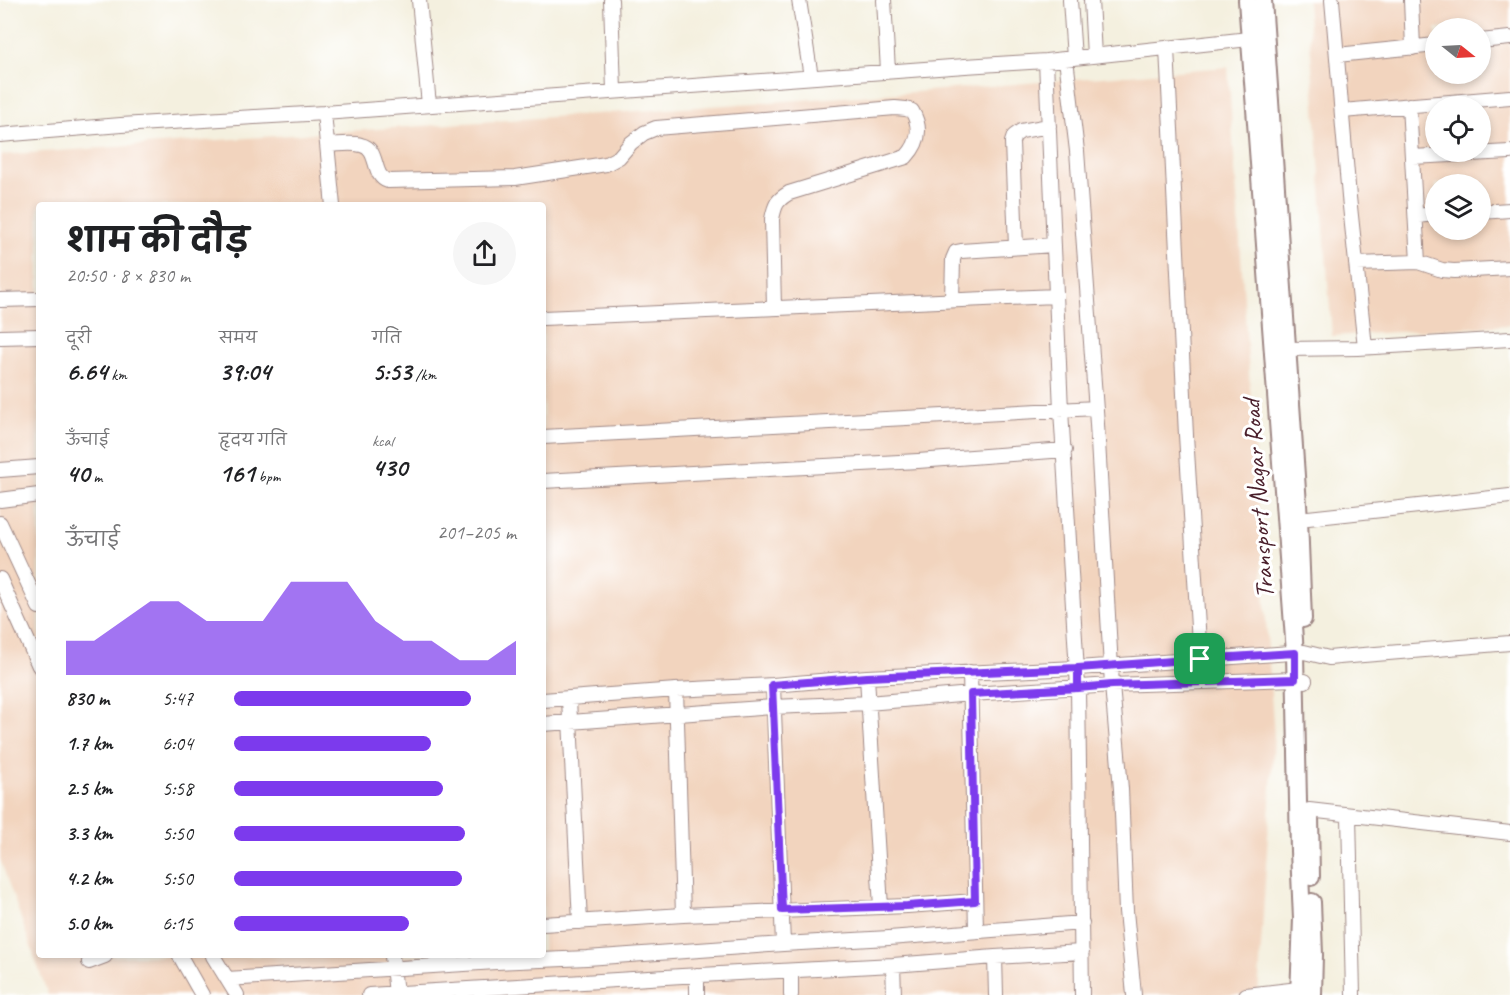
<!DOCTYPE html>
<html lang="hi">
<meta charset="utf-8">
<style>
body{margin:0;font-family:Caveat,"Playpen Sans Deva",sans-serif;background:#f6f6f6;color:#202124;height:100vh;display:flex;flex-direction:column;font-size:22px;white-space:nowrap}
*{box-sizing:border-box;margin:0}
p{font-size:20px;color:#757577}
.icon{flex:none;width:33px;height:33px;fill:none;stroke:currentColor;stroke-width:2;stroke-linecap:round;stroke-linejoin:round}
.map{position:relative;flex:1;overflow:hidden}
.sheet{position:absolute;left:36px;top:202px;width:510px;height:756px;display:flex;flex-direction:column;background:#fff;border-radius:6px;box-shadow:0 3px 9px #0003}
.sheet>*{flex:none}
.needle{width:39px;rotate:108deg}
.tools{position:absolute;left:1425px;top:18px;display:grid;gap:12px}
.tools a{display:grid;place-items:center;width:66px;height:66px;border-radius:50%;background:#fff;box-shadow:0 3px 9px #0003;font-size:30px}
.pin{position:absolute;display:grid;place-items:center;width:51px;height:51px;color:#fff;margin:-26px;border-radius:12px;box-shadow:0 3px 9px #0006}
.round{display:grid;place-items:center;flex:none;width:63px;height:63px;border-radius:32px;background:#f6f6f6}
.summary{display:flex;align-items:center;justify-content:space-between;height:102px;padding:0 30px}
h1{font-size:33px;font-weight:700;line-height:45px}
.metrics{display:grid;grid-template-columns:repeat(3,1fr);gap:9px;height:102px;padding:6px 30px}
.metrics div{display:grid;align-content:center}
.metrics b{font-size:26px;font-weight:700}
.metrics small{font-size:16px;font-weight:400}
.metrics p{font-size:16px}
.chart{height:168px;padding:12px 30px}
.chart p{display:flex;justify-content:space-between}
.chart svg{width:100%;height:108px;margin-top:6px;fill:#7c3aed;opacity:.7}
ul{padding:0 30px;list-style:none;font-size:20px}
li{display:grid;grid-template-columns:96px 72px 1fr;align-items:center;height:45px}
li i{height:15px;border-radius:8px;background:#7c3aed}
.map>svg:first-child{display:block}
.built{fill:#f2d4be;fill-rule:evenodd}
.lines{fill:none;stroke-linecap:round;stroke-linejoin:round}
.minor-casing{stroke:#9f8885;stroke-width:16}
.major-casing{stroke:#9f8885;stroke-width:20}
.minor{stroke:#fff;stroke-width:14}
.major{stroke:#fff;stroke-width:16}
.route-casing{stroke:#fff;stroke-width:12}
.route{stroke:#7c3aed;stroke-width:8}
.labels{text-anchor:middle;dominant-baseline:central;stroke-width:6;stroke-linejoin:round;paint-order:stroke}
.street-label{font-size:26px;fill:#4a1f2b;stroke:#fff}
</style>
<div class="map">
<svg width="1510" height="995" viewBox="0 0 1510 995">
<rect width="100%" height="100%" fill="#fff"/>
<filter id="ink" filterUnits="userSpaceOnUse"><feTurbulence type="fractalNoise" baseFrequency=".0167" numOctaves="2"/><feDisplacementMap in="SourceGraphic" scale="12" xChannelSelector="R" yChannelSelector="G"/><feConvolveMatrix kernelMatrix="1 2 1 2 8 2 1 2 1" color-interpolation-filters="sRGB"/></filter>
<filter id="wash" filterUnits="userSpaceOnUse"><feTurbulence type="fractalNoise" baseFrequency=".008" numOctaves="4" result="noise"/><feDisplacementMap in="SourceGraphic" scale="24" xChannelSelector="R" yChannelSelector="G"/><feGaussianBlur stdDeviation="1.35" result="paint"/><feColorMatrix in="noise" values="0 0 0 0 0 0 0 0 0 0 0 0 0 0 0 0 0 1.4 0 .05"/><feComposite in="paint" operator="in"/></filter>
<g filter="url(#wash)">
<rect width="100%" height="100%" fill="#f4f0df"/>
<path class="built" d="M1307,0H1510V325L1332,336ZM1436,28H1480V74H1436ZM1436,106H1480V152H1436ZM1436,184H1480V230H1436Z
M1228,67L1274,737L1258,995H48L0,859V155L902,93ZM39,206H543V956H39Z"/>
</g>
<g filter="url(#ink)">
<g class="lines">
<g class="minor-casing">
<path id="minor" d="M419,0L429,105
M611,0L614,91
M799,0L811,77
M884,0L888,71
M1070,0L1074,58
M1091,0L1094,56
M1332,0L1349,197L1365,347
M1411,0L1413,48
M1480,41L1510,38
M1167,48L1186,435L1200,659
M1337,55L1436,45
M1066,59L1077,151L1097,424L1112,685L1121,789L1126,911L1134,995
M1046,61L1061,410L1078,688L1082,995
M1409,105L1418,262
M1342,111L1510,97
M324,113L333,206
M0,135L121,125L324,113L965,66L1046,61L1249,39
M327,145C338,145 350,142 361,145C380,149 371,176 388,181L515,178L606,164L619,157L631,143L644,133L656,128L895,108L906,109L912,111C922,128 919,143 906,157L789,193C777,200 775,204 772,219L774,308
M1412,157L1510,152
M1480,212L1510,210
M1416,216L1436,214
M1016,247L1012,142L1014,136L1021,131L1049,126
M1356,264L1418,262L1442,270L1454,271L1510,268
M0,300L39,299
M952,300L953,259L956,252L961,251L1054,245
M543,318L1056,296
M0,337L39,336
M1286,349L1358,348L1510,339
M543,437L1096,408
M0,470L39,467
M543,481L918,461L1065,450
M0,500L39,495
M1299,519L1510,496
M0,523L39,607
M0,579L39,666
M970,672L976,930
M867,677L881,907
M773,685L783,944
M676,690L683,915
M569,699L580,922
M543,700L676,690L773,685L867,677L1078,668L1304,652L1329,658L1339,657L1510,643
M543,724L773,707L868,703L971,694L1112,685L1295,679L1305,681
M1309,810L1510,833
M1349,815L1353,995
M543,924L683,915L907,906L975,901
M180,956L202,995
M213,956L237,995
M392,956L396,994
M995,957L996,995
M89,962L105,956
M893,965L894,995
M791,971V995
M697,975V995
M227,979L496,962L587,958L783,944L889,938L1082,923
M369,995L682,976L893,965L995,957L1082,952
M1246,995L1299,989"/>
</g>
<g class="major-casing">
<path id="major" d="M1247,0L1295,653L1299,851L1302,919L1299,995
M1263,0L1299,519L1303,619
M1310,815L1311,877
M1312,902L1314,955L1313,995"/>
</g>
<use href="#minor" class="minor"/>
<use href="#major" class="major"/>
</g>
</g>
<g class="lines" filter="url(#ink)">
<g class="route-casing">
<path id="route" d="M1200,659L1078,668V688L971,694L975,901L907,906L782,910L772,685L867,677L1078,668V688L1112,685L1295,679V653L1200,659"/>
</g>
<use href="#route" class="route"/>
</g>
<g class="labels">
<g class="street-label">
<text transform="translate(1258 499) rotate(-94)">Transport Nagar Road</text>
</g>
</g>
</svg>
<div class="tools">
<a><svg class="needle" viewBox="-14 -14 28 28"><path d="M0-13l5 13h-10z" fill="#e53935"/><path d="M0 13l5-13h-10z" fill="#757577"/></svg></a>
<a><svg class="icon" aria-label="locate" viewBox="0 0 24 24"><circle cx="12" cy="12" r="6"/><path d="M12 2v4M12 18v4M2 12h4M18 12h4"/></svg></a>
<a><svg class="icon" aria-label="layers" viewBox="0 0 24 24"><path d="M12 4l9 5-9 5-9-5zM3 14l9 5 9-5"/></svg></a>
</div>
<div class="pin" style="left:1200px;top:659px;background:#1e9e55"><svg class="icon" aria-label="arrive" viewBox="0 0 24 24"><path d="M6 21V4h12l-3 4 3 4H6"/></svg></div>
<section class="sheet">
<div class="summary"><div><h1>शाम की दौड़</h1><p>20:50 · 8 × 830 m</p></div><a class="round"><svg class="icon" aria-label="share" viewBox="0 0 24 24"><path d="M12 15V3M7 8l5-5 5 5M5 13v7h14v-7"/></svg></a></div>
<div class="metrics">
<div><p>दूरी</p><b>6.64<small> km</small></b></div>
<div><p>समय</p><b>39:04</b></div>
<div><p>गति</p><b>5:53<small> /km</small></b></div>
</div>
<div class="metrics">
<div><p>ऊँचाई</p><b>40<small> m</small></b></div>
<div><p>हृदय गति</p><b>161<small> bpm</small></b></div>
<div><p>kcal</p><b>430</b></div>
</div>
<div class="chart"><p><span>ऊँचाई</span>201–205 m</p>
<svg viewBox="0 0 160 44" preserveAspectRatio="none"><path d="M0 44V30L10 30L20 22L30 14L40 14L50 22L60 22L70 22L80 6L90 6L100 6L110 22L120 30L130 30L140 38L150 38L160 30V44z"/></svg>
</div>
<ul>
<li><b>830 m</b>5:47<i style="width:84%"></i></li>
<li><b>1.7 km</b>6:04<i style="width:70%"></i></li>
<li><b>2.5 km</b>5:58<i style="width:74%"></i></li>
<li><b>3.3 km</b>5:50<i style="width:82%"></i></li>
<li><b>4.2 km</b>5:50<i style="width:81%"></i></li>
<li><b>5.0 km</b>6:15<i style="width:62%"></i></li>
</ul>
</section>
</div>
